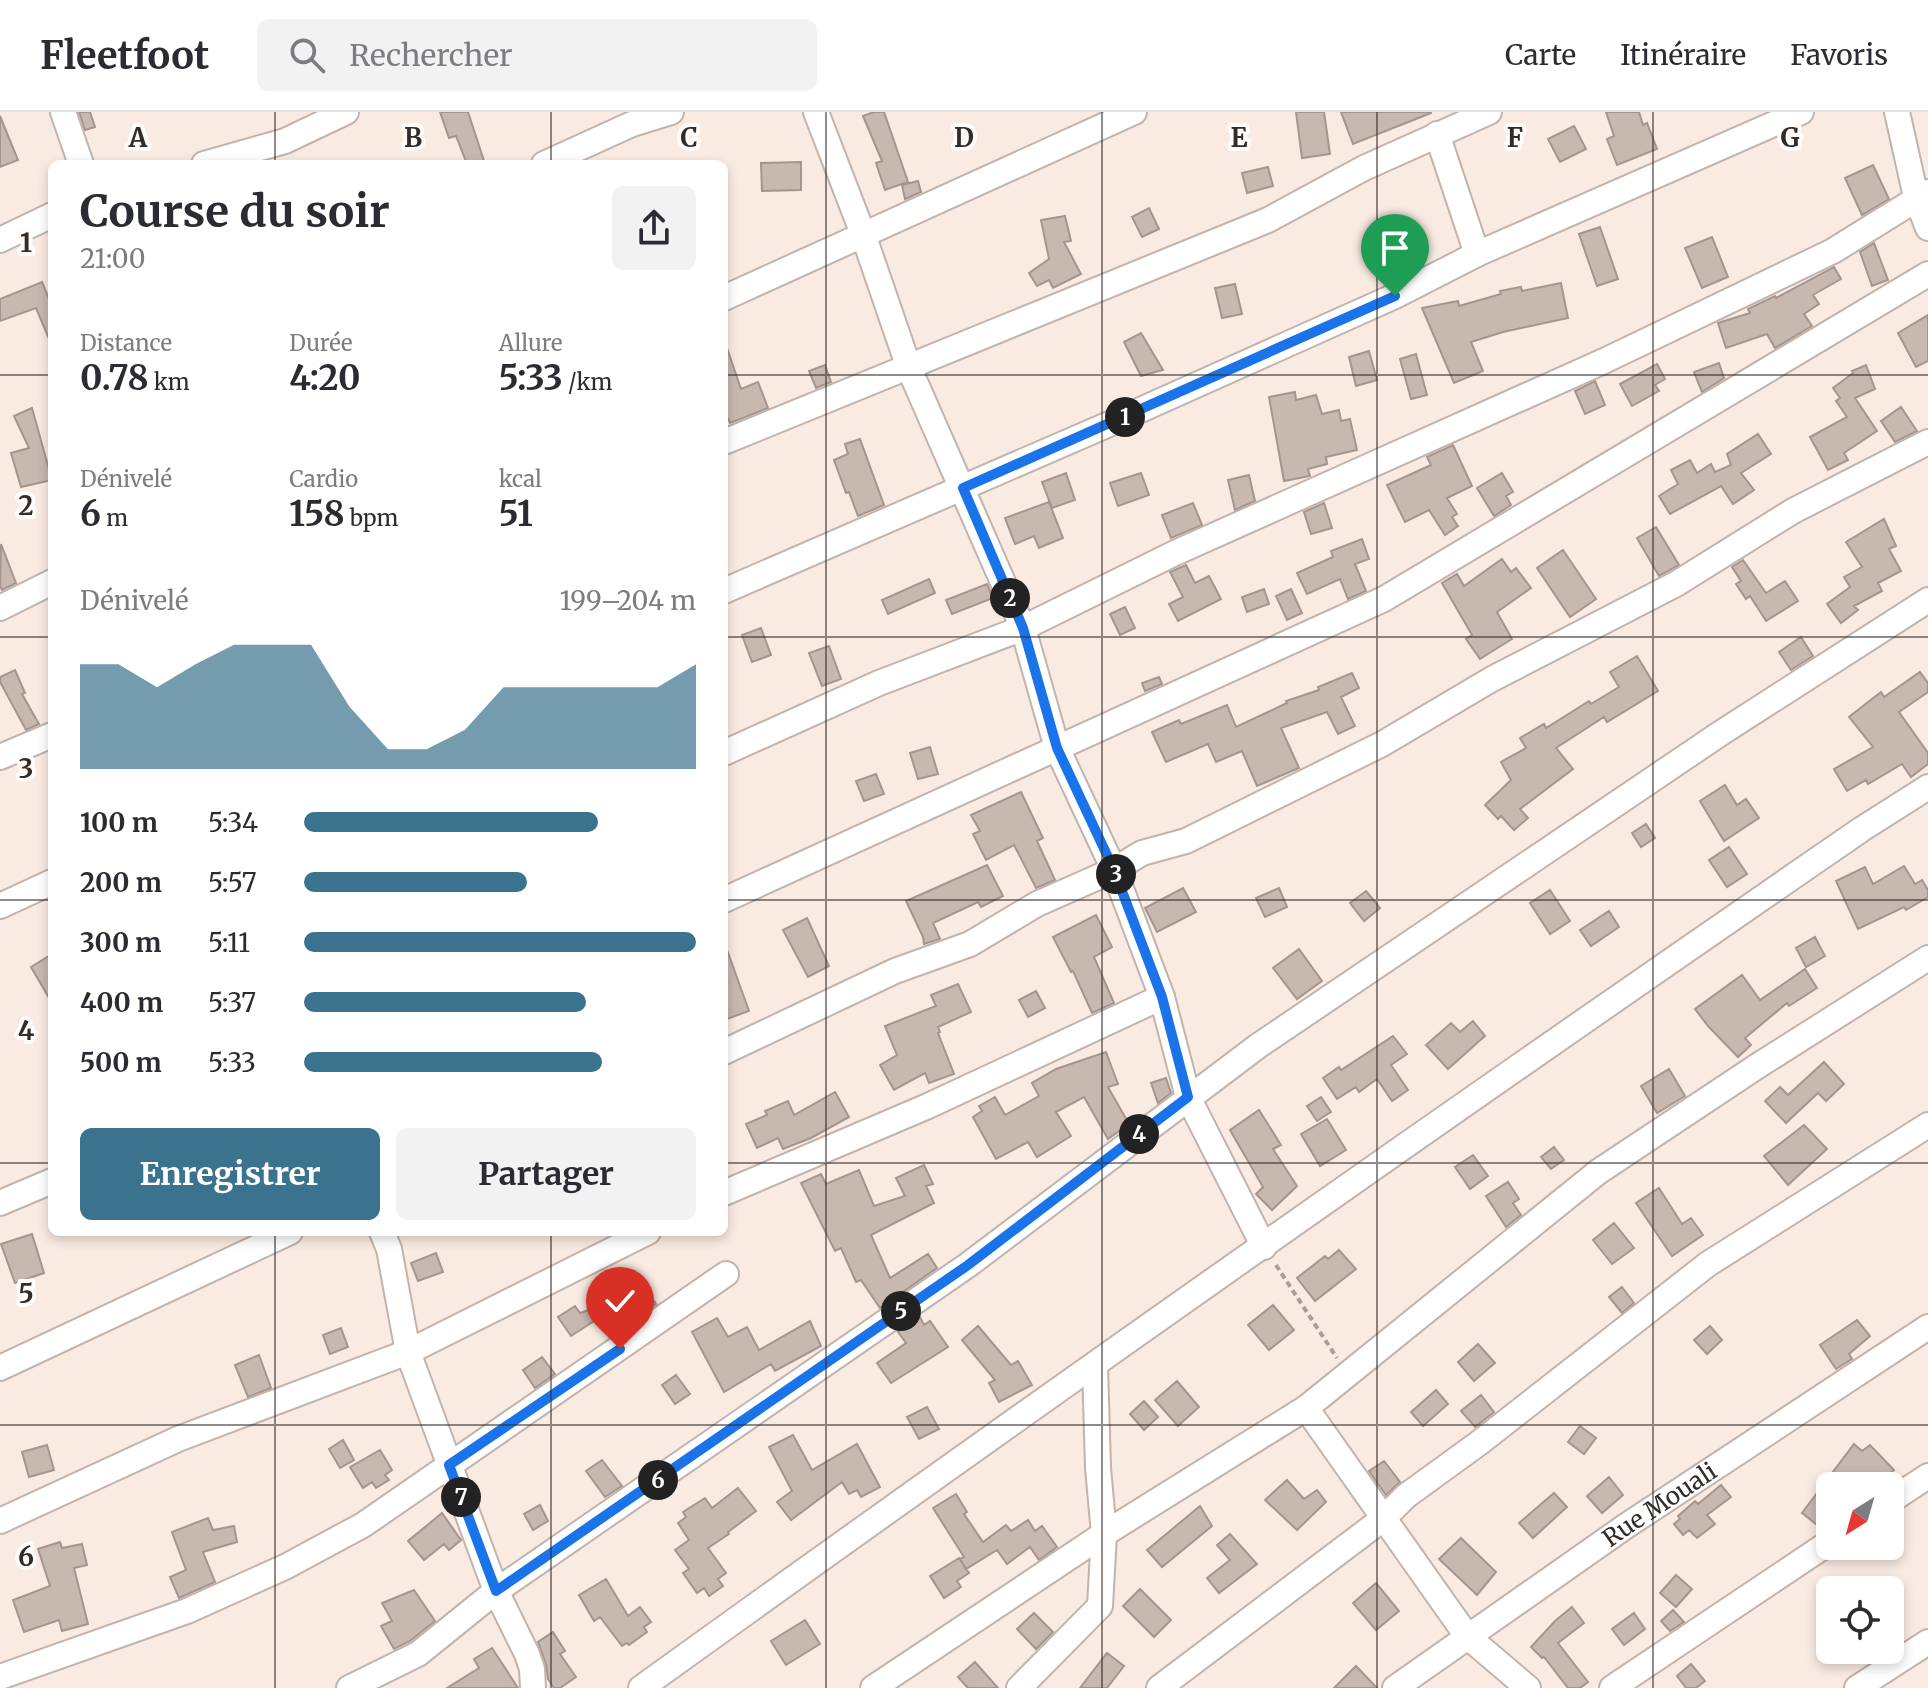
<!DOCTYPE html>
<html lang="fr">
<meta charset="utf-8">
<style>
body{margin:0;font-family:Merriweather,serif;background:#f2f2f3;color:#2b2b33;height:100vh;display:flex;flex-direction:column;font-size:30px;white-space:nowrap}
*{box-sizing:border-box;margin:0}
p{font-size:26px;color:#7c7c81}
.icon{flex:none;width:44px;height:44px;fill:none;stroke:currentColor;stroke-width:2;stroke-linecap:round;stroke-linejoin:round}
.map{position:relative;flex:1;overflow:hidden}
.side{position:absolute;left:48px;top:48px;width:680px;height:1076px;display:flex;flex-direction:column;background:#fff;border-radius:12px;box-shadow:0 4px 12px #0003}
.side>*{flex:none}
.needle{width:52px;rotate:217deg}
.fabs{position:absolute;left:1816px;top:1360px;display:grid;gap:16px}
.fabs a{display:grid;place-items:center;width:88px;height:88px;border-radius:12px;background:#fff;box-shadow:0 4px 12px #0003;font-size:40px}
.pin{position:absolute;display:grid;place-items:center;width:68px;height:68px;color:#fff;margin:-82px -34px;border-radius:50% 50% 50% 0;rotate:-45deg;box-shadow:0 0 8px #0007}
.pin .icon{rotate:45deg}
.km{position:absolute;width:40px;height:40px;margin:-20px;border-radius:50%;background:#222;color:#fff;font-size:22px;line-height:40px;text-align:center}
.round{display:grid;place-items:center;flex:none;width:84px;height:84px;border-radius:12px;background:#f2f2f3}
.headline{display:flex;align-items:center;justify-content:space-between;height:136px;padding:0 32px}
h1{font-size:44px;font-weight:700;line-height:60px}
.metrics{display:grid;grid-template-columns:repeat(3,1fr);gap:12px;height:136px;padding:8px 32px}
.metrics div{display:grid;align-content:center}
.metrics b{font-size:34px;font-weight:700}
.metrics small{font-size:22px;font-weight:400}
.metrics p{font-size:22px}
.chart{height:224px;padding:16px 32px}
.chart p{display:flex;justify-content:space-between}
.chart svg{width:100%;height:144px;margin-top:8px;fill:#3b728d;opacity:.7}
.action{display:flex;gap:16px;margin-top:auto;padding:16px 32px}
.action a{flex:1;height:92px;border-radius:12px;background:#3b728d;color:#fff;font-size:32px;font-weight:700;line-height:92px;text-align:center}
.action a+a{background:#f2f2f3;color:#2b2b33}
ul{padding:0 32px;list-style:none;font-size:26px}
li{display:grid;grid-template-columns:128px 96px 1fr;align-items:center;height:60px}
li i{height:20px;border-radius:10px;background:#3b728d}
header{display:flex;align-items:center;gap:48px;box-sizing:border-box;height:112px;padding:0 40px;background:#fff;border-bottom:2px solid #e1e1e2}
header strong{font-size:38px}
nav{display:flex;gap:44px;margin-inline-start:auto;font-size:28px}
.search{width:560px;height:72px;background:#f2f2f3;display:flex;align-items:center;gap:20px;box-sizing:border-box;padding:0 28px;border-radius:12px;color:#7c7c81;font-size:30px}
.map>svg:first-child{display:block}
.building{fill:#c7b8b0;stroke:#a4968e;stroke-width:2}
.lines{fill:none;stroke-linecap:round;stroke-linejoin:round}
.minor-casing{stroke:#c2b3ab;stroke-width:28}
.path{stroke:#aa9f98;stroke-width:4;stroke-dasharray:6 4;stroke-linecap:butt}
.minor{stroke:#fff;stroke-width:24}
.route-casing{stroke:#fff;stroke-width:16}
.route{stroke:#1a73e8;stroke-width:10}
.grid{fill:none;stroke:#322c29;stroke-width:2;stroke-opacity:0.55}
.labels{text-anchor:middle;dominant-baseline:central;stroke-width:8;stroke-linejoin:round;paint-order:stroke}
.street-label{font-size:24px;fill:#322c29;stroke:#fefbf9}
.grid-label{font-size:26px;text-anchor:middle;font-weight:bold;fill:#322c29;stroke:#fefbf9;stroke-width:8;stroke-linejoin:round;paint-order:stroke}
</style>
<header>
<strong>Fleetfoot</strong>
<div class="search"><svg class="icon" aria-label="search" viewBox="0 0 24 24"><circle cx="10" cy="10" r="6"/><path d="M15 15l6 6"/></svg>Rechercher</div>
<nav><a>Carte</a><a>Itinéraire</a><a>Favoris</a></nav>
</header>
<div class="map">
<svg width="1928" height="1576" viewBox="0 0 1928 1576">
<rect width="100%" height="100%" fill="#faebe2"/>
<path class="building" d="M79,0H90L95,15L85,18Z
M440,0H468L485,52H467L456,24L449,26Z
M874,0H884L908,70L885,78L876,51L882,49L863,4Z
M1296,0H1324L1330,42L1302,46Z
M1341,0H1431V1L1353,32Z
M1606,0H1639L1643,13L1647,11L1657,37L1617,53L1607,27L1614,24Z
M0,4L18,48L0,55Z
M1574,14L1586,37L1560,50L1548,27Z
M801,50V78L762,79L761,51Z
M1873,53L1889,87L1862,103L1845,66Z
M1268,55L1273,74L1247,81L1242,61Z
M918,69L921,80L905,87L902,73Z
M1149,96L1159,117L1142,125L1132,105Z
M1065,104L1071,129L1064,130L1081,162L1053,176L1049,168L1037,174L1029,161L1049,147L1041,108Z
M1600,115L1618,167L1597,174L1579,122Z
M1401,116L1404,134L1384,137L1381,120Z
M1712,125L1728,165L1702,176L1685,136Z
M1874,131L1888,168L1872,174L1860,140Z
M1834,155L1841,167L1813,183L1819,192L1804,202L1812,214L1775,236L1767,222L1726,236L1718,211L1750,201L1748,197L1775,184L1776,186Z
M42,170L52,194V234L36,196L0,209V187Z
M1561,171L1568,206L1503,220L1471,230L1483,259L1454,271L1422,196L1458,189L1459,194L1501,182L1500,179L1521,175L1522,179Z
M1235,172L1242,202L1222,206L1215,176Z
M1928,203V249L1916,255L1898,221Z
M1141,221L1163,258L1141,264L1124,230Z
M727,236L741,277L758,270L768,296L730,311L724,298V237Z
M1369,239L1377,268L1356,274L1349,245Z
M1416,242L1427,283L1411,287L1400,247Z
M1719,251L1724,266L1702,280L1694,260Z
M1657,252L1665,267L1655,273L1659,279L1632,294L1620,272Z
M825,253L831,270L816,276L809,259Z
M1866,253L1875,277L1855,286L1877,319L1844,341L1848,348L1828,358L1810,325L1847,305L1836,289L1840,286L1833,276L1853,261L1852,259Z
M1595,269L1605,293L1585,302L1575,279Z
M1295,280L1296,288L1316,283L1322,302L1339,298L1341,309L1350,307L1357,338L1326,345L1327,352L1308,357L1310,364L1284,369L1269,285Z
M1901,295L1917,319L1895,330L1881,309Z
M32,296L52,368L21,375L11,341L29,336L14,304Z
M1758,322L1771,342L1741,361L1754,378L1733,392L1721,374L1670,402L1659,384L1678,372L1671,358L1690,348L1697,361L1711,352L1715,360L1731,353L1727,342Z
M860,327L884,393L858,404L849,380L846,381L834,348L848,342L845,332Z
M1453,333L1472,374L1447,386L1457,402L1452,405L1458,414L1445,423L1429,398L1405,410L1387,373L1431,353L1427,345Z
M1066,361L1075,388L1052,396L1042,370Z
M1141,361L1149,383L1118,394L1110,371Z
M1502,361L1513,380L1506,384L1511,393L1494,404L1477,376Z
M1249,363L1255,389L1235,398L1228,368Z
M1049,390L1063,426L1039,436L1034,424L1015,432L1005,406Z
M1193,391L1202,413L1171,426L1162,403Z
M1324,391L1332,416L1311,422L1304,400Z
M1884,407L1896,434L1889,437L1901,459L1878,471L1882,479L1854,494L1858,498L1841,511L1827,492L1850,475L1844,465L1862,455L1846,430Z
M1656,415L1679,453L1659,464L1637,426Z
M1362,427L1369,447L1355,452L1366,479L1348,487L1340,467L1307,482L1297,461L1333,445L1331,439Z
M1,432L16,471L2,478L0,474Z
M1563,438L1596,487L1570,505L1537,456Z
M1502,447L1511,460L1516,456L1531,476L1497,500L1512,527L1480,547L1466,527L1472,523L1442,471L1457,462L1464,474Z
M1743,448L1766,481L1785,469L1798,489L1766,509L1750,484L1746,487L1736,472L1741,469L1732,455Z
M1186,453L1195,471L1209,464L1221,487L1178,509L1169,492L1183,485L1170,460Z
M929,467L935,481L888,502L882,488Z
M987,472L993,486L952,502L946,488Z
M1264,477L1269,492L1247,500L1242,485Z
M1291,477L1302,501L1287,508L1276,484Z
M1125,495L1135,516L1120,523L1110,502Z
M761,516L771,543L752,550L742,523Z
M1801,525L1813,544L1791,558L1779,540Z
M829,534L841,567L822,574L809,541Z
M1637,544L1658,579L1607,610L1604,605L1556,636L1573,657L1520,697L1528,706L1514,718L1501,704L1498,707L1485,693L1511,668L1501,650L1526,636L1520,626L1544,612L1546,616L1589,589L1591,592L1619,575L1610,560Z
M15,558L25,581L22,582L39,612L26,618L0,570V565Z
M1920,560L1928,571V580L1899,600L1928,641V652L1911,665L1902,652L1868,672L1866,668L1847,679L1834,657L1873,635L1849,605L1881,580L1884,585Z
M1352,561L1359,576L1341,585L1355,614L1338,622L1327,600L1281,616L1299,656L1257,674L1242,639L1216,650L1208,632L1166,650L1152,620L1179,608L1181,612L1227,593L1236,615L1287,591L1286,589L1319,578L1318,575Z
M1159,565L1162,572L1145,579L1142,571Z
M930,635L938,662L918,667L910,641Z
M876,662L884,682L864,689L856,669Z
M1725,673L1737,693L1746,687L1759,706L1724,729L1700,689Z
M1021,680L1043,726L1037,729L1055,768L1036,776L1014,733L986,748L973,722L980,719L971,703Z
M1646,712L1655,726L1641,735L1632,721Z
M1729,735L1747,762L1727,775L1709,748Z
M987,753L1003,784L981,795L978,790L933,811L940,827L924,832L923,825L906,789Z
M1904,754L1915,772L1922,768L1928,778V785L1906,798L1904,795L1858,817L1836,769L1865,755L1873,772Z
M1183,776L1196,800L1157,820L1145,796Z
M1279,776L1287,795L1265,805L1256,786Z
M1550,778L1570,809L1550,822L1530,791Z
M1366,779L1380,796L1364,809L1350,791Z
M1609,799L1619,815L1591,834L1580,818Z
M1096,803L1112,835L1094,845L1114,891L1092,901L1073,859L1071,860L1053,825Z
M807,806L829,854L808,865L783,818Z
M1815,825L1825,844L1806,855L1796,836Z
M726,835L749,899L724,908V836Z
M1299,837L1322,869L1297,887L1273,856Z
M52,842V891L31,855Z
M1805,857L1817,876L1789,894L1787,891L1745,926L1751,933L1738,945L1708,914L1695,897L1742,863L1760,888Z
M958,872L971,900L938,915L940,920L938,921L954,962L929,971L925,961L894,978L880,953L897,943L885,914L936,894L931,883Z
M1036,879L1045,896L1028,905L1019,888Z
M1473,909L1485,924L1448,957L1426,933L1451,911L1460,920Z
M1393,924L1407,942L1391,953L1408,978L1392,989L1377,967L1359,980L1356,975L1337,987L1323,966L1339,955L1341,958Z
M1106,940L1118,972L1108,975L1129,1012L1108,1027L1084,985L1056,1000L1071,1024L1037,1045L1028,1030L996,1047L973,1005L982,999L979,994L995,985L1005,1003L1039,984L1032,971L1056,957Z
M1824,950L1844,972L1826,989L1818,981L1786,1011L1765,989L1780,975L1788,983Z
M1669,957L1685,984L1657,1001L1641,974Z
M1166,966L1171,981L1158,991L1151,971Z
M835,980L849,1005L811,1026L783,1037L778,1026L757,1036L746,1012L767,1003L765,999L788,989L794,1003Z
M1321,985L1331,1000L1317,1009L1307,994Z
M1259,998L1281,1033L1273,1037L1297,1074L1272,1098L1256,1082L1263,1075L1230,1018Z
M1327,1007L1346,1038L1320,1054L1301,1022Z
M1804,1013L1827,1037L1788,1073L1764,1044Z
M1554,1035L1564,1048L1551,1057L1541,1045Z
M1473,1043L1488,1064L1470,1077L1455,1055Z
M924,1053L933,1072L926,1074L934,1091L871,1123L890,1166L928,1142L937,1156L880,1196L861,1168L856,1170L841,1136L835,1139L801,1071L821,1062L826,1072L859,1058L874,1094L905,1084L896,1066Z
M1508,1070L1519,1087L1513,1091L1521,1103L1506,1115L1486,1084Z
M1659,1076L1682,1112L1691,1106L1703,1123L1672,1144L1636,1091Z
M1614,1111L1634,1136L1612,1152L1593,1128Z
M32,1122L44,1161L15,1171L1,1132Z
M1339,1138L1356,1157L1315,1189L1297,1166L1325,1144L1328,1147Z
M436,1141L443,1160L418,1169L411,1151Z
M641,1169L656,1192L632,1209L628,1202L601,1212L599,1206L571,1224L558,1205L575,1194L580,1201L618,1188L616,1185Z
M1622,1175L1634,1191L1622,1201L1609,1185Z
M1273,1193L1294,1218L1269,1238L1248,1213Z
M920,1205L924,1213L930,1209L948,1235L891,1271L877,1251L906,1231L898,1220Z
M717,1206L728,1225L747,1215L759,1238L810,1209L821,1234L775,1259L771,1252L724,1280L692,1220Z
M1857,1208L1870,1224L1849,1242L1852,1247L1836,1257L1820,1233Z
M978,1214L1011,1253L1018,1249L1032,1273L999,1290L989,1271L995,1268L962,1228Z
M1710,1214L1722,1228L1707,1242L1694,1228Z
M341,1216L348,1235L330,1242L323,1223Z
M1478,1232L1495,1251L1474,1269L1458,1250Z
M259,1243L271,1276L248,1285L235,1253Z
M542,1245L555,1262L535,1276L523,1258Z
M676,1263L690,1282L675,1292L662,1273Z
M1177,1269L1199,1295L1178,1314L1155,1288Z
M1436,1278L1448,1292L1423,1314L1411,1300Z
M1481,1283L1494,1300L1475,1315L1461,1299Z
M1144,1289L1158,1305L1144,1318L1130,1302Z
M927,1295L939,1317L919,1327L907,1305Z
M1580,1314L1596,1326L1584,1342L1568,1330Z
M793,1323L812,1358L857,1332L880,1375L861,1385L857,1378L849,1382L842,1370L791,1408L777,1390L792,1379L769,1335Z
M343,1328L354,1348L340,1356L329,1337Z
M1854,1332L1862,1339L1870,1333L1894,1358L1877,1374H1830V1405L1821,1416L1802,1401Z
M47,1333L54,1358L29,1365L22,1340Z
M380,1338L392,1358L385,1363L389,1368L376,1376L372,1370L363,1376L350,1355Z
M602,1348L622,1374L605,1385L586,1359Z
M1384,1349L1400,1370L1386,1383L1369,1359Z
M1609,1365L1623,1383L1602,1401L1587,1384Z
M1287,1368L1304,1387L1317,1378L1326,1390L1297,1418L1265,1388Z
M1721,1373L1731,1385L1707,1403L1715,1412L1697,1426L1689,1418L1683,1423L1674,1412L1680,1407L1678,1404L1695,1389L1698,1392Z
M738,1376L756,1399L728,1420L729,1422L708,1436L726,1461L718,1467L723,1474L709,1484L704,1476L697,1481L683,1461L689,1457L675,1438L689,1428L678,1411L686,1405L683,1400L705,1386L712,1396Z
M1554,1381L1567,1395L1533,1426L1519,1411Z
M956,1382L967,1400L964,1402L983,1430L1006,1413L1011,1419L1028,1408L1035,1419L1042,1414L1057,1435L1039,1448L1030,1435L1007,1452L997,1438L966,1457L960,1447L964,1445L933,1396Z
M540,1393L548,1409L533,1418L524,1402Z
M1200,1394L1212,1414L1162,1455L1147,1438Z
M442,1401L461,1428L449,1438L444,1432L424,1448L408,1429Z
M208,1406L213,1418L234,1414L237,1430L203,1440L215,1470L179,1486L170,1465L186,1458L172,1420Z
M1230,1422L1257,1452L1219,1481L1207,1466L1230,1448L1217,1433Z
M1461,1426L1496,1460L1477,1483L1439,1447Z
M60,1430L62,1436L82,1432L87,1453L74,1456L88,1512L62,1519L59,1508L24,1520L13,1488L50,1474L38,1437Z
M959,1446L969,1461L957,1469L961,1475L944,1486L930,1464Z
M1676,1463L1692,1477L1676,1495L1660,1481Z
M606,1467L628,1504L640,1495L651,1510L644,1515L647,1520L629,1533L627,1531L622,1534L600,1505L594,1509L579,1483Z
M1376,1471L1399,1499L1376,1518L1353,1491Z
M1140,1477L1171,1508L1154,1525L1123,1494Z
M414,1478L435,1509L410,1529L394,1537L381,1514L392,1509L382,1491Z
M1572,1495L1584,1511L1558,1531L1588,1570L1580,1576H1568L1544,1545L1542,1546L1531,1535L1555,1509Z
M1673,1498L1684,1510L1670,1519L1661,1509Z
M1034,1501L1053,1520L1036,1537L1017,1517Z
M1634,1501L1645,1517L1624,1533L1612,1517Z
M805,1508L820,1532L786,1553L771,1529Z
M553,1520L565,1539L560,1542L576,1565L560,1576H554L548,1567L546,1552L538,1530Z
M492,1536L518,1576H447L479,1556L474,1547Z
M1107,1541L1124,1554L1107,1576H1080Z
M975,1550L998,1576H968L958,1565Z
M1691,1552L1705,1569L1696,1576H1686L1677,1564Z
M1356,1554L1377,1576H1334Z"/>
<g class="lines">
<g class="minor-casing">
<g id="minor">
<path d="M63,0L81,52"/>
<path d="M816,0L863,122L909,256L1023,516L1057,636L1114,758L1162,885L1188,985L1264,1135"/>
<path d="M1897,0L1916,85L1928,116"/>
<path d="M1437,22L1477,142"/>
<path d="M204,52L285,29L346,0"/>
<path d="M544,52L632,12L671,0"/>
<path d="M0,128L52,103"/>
<path d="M724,186L1134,0"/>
<path d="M724,330L1268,108L1364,56L1489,0"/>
<path d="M724,479L1107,313L1395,184L1477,142L1801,0"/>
<path d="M0,496L52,470"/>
<path d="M724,641L879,571L1023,516L1175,441L1604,249L1833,139L1928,80"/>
<path d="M0,645L52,623"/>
<path d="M724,788L1384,487L1928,162"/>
<path d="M0,794L52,770"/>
<path d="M724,940L895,859L970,832L1037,792L1114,758L1142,741L1186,729L1382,632L1492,567L1676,472L1793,399L1928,330"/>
<path d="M724,1081L928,994L1162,885"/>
<path d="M0,1091L52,1069"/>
<path d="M382,1120L389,1137L408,1240L496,1479L527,1542L532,1557L533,1576"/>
<path d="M0,1256L290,1120"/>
<path d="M1306,1296L1467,1524L1528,1576"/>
<path d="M1890,1389L1928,1364"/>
<path d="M0,1409L178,1327L408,1240L648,1120"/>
<path d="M0,1565L187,1499L285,1455L363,1413L726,1162"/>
<path d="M349,1576L418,1542L496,1479L968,1153L1258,934L1721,621L1928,488"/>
<path d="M641,1576C1045,1285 1452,999 1862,717L1928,675"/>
<path d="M873,1576L1104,1422L1306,1296L1598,1060L1756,955L1928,846"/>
<path d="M1019,1576L1100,1494L1104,1422L1098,1356L1095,1253"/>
<path d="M1159,1576L1384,1406L1406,1384L1479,1331L1708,1152L1928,1013"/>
<path id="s1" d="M1395,1576L1626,1414L1928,1215"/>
<path d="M1612,1576L1830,1430"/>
<path d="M1857,1576L1928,1530"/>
</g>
</g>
<path class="path" d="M1276,1153L1337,1246"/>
<use href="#minor" class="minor"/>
</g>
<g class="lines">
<g class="route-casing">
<path id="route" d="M620,1237L449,1353L496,1479L968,1153L1188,985L1162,885L1114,758L1057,636L1023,516L963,376L1395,184"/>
</g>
<use href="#route" class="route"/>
</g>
<path class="grid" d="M275,0V52M551,0V52M826,0V1576M1102,0V1576M1377,0V1576M1653,0V1576M0,263H52M724,263H1928M0,525H52M724,525H1928M0,788H52M724,788H1928M0,1051H52M724,1051H1928M275,1120V1576M551,1120V1576M0,1313H1928"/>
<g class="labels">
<g class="street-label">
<text stroke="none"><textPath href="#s1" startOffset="322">Rue Mouali</textPath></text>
</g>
</g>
<g class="grid-label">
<text x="138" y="35">A</text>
<text x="413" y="35">B</text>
<text x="689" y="35">C</text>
<text x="964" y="35">D</text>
<text x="1239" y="35">E</text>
<text x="1515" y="35">F</text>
<text x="1790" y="35">G</text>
<text x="26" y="140">1</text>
<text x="26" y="403">2</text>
<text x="26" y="666">3</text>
<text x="26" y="928">4</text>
<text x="26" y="1191">5</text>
<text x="26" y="1454">6</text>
</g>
</svg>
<div class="fabs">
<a><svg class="needle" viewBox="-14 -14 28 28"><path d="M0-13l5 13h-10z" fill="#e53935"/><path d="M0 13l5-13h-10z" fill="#7c7c81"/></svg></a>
<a><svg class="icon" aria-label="locate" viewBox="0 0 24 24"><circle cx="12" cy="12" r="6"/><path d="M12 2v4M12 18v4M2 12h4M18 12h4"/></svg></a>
</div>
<div class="pin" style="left:1395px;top:184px;background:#1e9e55"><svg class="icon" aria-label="arrive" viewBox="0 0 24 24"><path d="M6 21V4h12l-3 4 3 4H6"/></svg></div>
<div class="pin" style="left:620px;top:1237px;background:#d93025"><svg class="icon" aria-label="check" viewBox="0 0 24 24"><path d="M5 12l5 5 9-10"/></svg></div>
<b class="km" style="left:1125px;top:305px">1</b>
<b class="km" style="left:1010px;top:486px">2</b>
<b class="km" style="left:1116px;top:762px">3</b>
<b class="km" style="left:1139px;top:1022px">4</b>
<b class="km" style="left:901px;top:1199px">5</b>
<b class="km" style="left:658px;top:1368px">6</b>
<b class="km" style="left:461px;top:1385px">7</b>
<section class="side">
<div class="headline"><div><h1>Course du soir</h1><p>21:00</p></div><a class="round"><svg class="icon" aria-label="share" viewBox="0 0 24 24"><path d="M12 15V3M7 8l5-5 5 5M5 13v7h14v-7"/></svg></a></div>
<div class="metrics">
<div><p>Distance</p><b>0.78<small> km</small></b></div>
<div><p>Durée</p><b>4:20</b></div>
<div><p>Allure</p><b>5:33<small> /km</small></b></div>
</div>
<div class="metrics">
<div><p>Dénivelé</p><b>6<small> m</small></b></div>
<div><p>Cardio</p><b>158<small> bpm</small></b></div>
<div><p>kcal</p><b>51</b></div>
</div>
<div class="chart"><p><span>Dénivelé</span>199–204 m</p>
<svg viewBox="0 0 160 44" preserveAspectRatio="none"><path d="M0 44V12L10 12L20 19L30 12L40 6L50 6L60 6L70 25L80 38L90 38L100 32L110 19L120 19L130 19L140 19L150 19L160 12V44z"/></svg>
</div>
<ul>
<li><b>100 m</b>5:34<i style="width:75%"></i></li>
<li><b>200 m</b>5:57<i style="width:57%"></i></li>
<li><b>300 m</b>5:11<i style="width:100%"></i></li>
<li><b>400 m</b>5:37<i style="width:72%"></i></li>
<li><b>500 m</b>5:33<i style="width:76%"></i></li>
</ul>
<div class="action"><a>Enregistrer</a><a>Partager</a></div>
</section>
</div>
